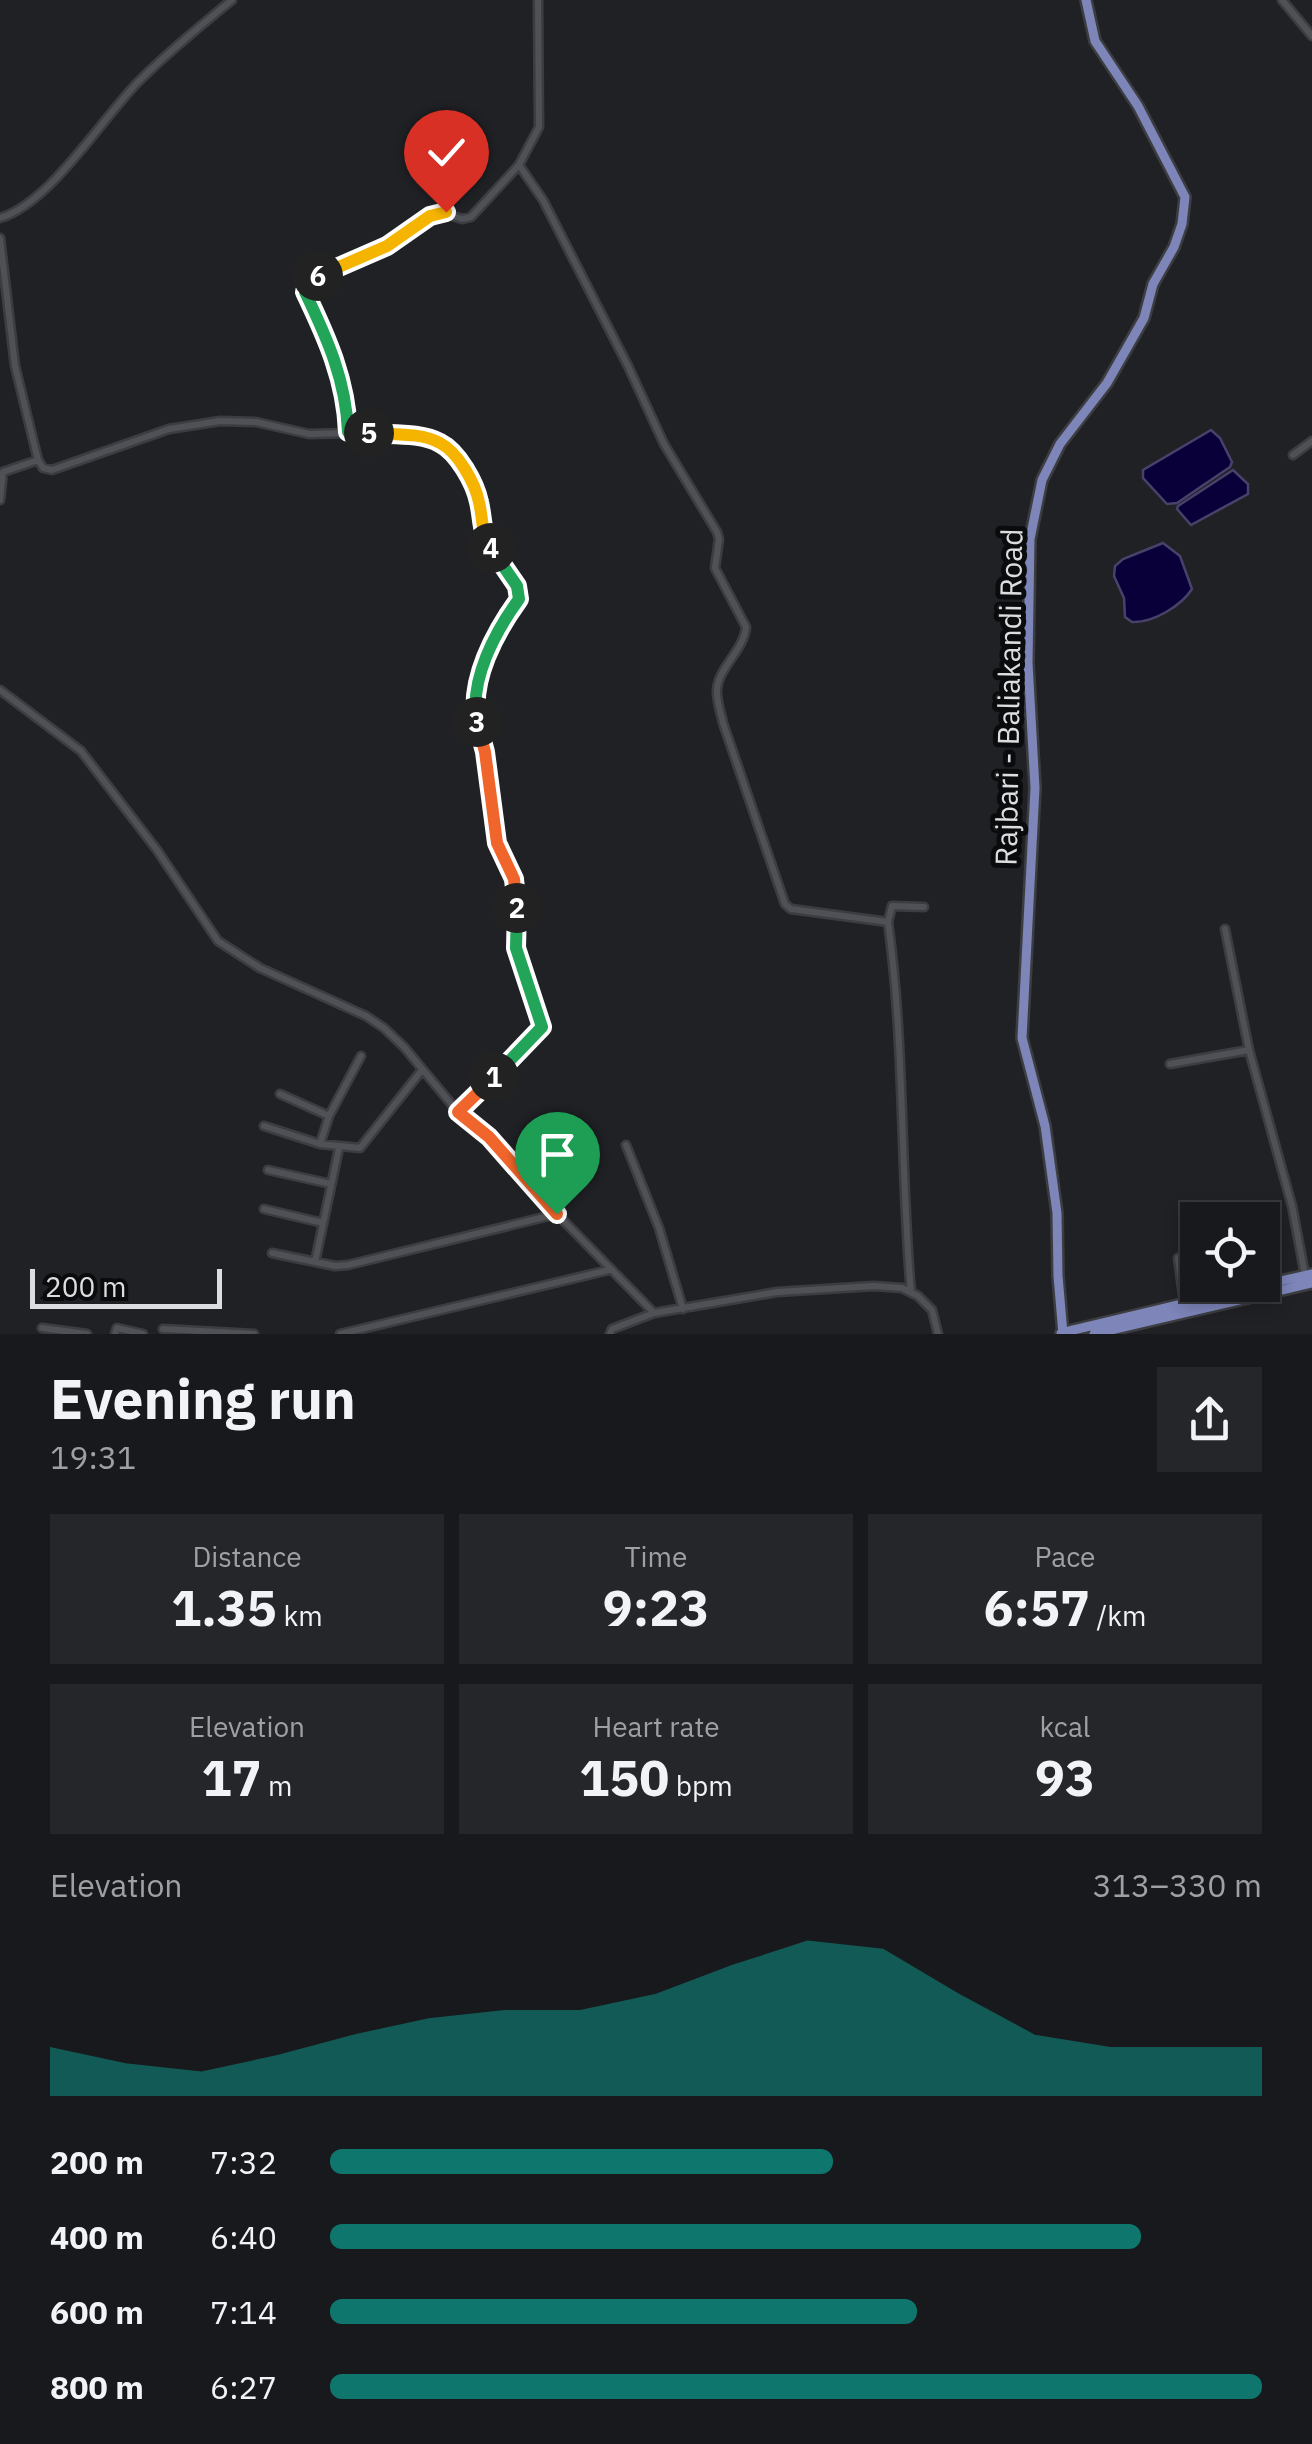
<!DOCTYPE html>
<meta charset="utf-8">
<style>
body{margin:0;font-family:"IBM Plex Sans",sans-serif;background:#252629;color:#f1f3f6;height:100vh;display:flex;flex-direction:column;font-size:38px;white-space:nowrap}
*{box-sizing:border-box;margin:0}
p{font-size:32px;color:#9fa0a3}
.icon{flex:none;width:55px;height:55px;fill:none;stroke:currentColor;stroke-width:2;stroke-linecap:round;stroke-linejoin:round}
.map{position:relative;height:1334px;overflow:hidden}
.details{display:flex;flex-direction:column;background:#18191c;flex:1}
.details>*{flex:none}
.buttons{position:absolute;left:1180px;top:1202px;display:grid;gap:20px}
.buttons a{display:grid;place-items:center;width:100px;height:100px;border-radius:0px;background:#18191c;box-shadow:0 5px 15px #0003,0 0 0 2px #36383b;font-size:50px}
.scale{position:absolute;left:30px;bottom:25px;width:192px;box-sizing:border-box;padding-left:10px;border:5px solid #dcdde0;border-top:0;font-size:28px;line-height:35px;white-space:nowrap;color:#dcdde0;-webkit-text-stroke:8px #0a0b0d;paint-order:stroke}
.pin{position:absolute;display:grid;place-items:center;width:85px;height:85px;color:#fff;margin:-102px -42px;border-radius:50% 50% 50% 0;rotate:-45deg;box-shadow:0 0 10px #0007}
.pin .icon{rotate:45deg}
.km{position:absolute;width:50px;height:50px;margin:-25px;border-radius:50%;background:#222;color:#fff;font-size:28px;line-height:50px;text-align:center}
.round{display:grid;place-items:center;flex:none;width:105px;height:105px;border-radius:0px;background:#252629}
.overview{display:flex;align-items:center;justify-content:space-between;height:170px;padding:0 50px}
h1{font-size:55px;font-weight:700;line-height:75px}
.figures{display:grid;grid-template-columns:repeat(3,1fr);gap:15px;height:170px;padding:10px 50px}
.figures div{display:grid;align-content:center;border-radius:0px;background:#252629;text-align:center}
.figures b{font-size:50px;font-weight:700}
.figures small{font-size:28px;font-weight:400}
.figures p{font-size:28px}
.chart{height:280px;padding:20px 50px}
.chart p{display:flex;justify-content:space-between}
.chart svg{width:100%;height:180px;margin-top:10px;fill:#0f766e;opacity:.7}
ul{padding:0 50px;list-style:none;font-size:32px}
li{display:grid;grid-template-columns:160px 120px 1fr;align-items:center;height:75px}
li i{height:25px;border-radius:12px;background:#0f766e}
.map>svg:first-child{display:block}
.water{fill:#090039;stroke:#48426b;stroke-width:2.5}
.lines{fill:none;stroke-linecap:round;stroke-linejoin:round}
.minor-casing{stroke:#3c3d40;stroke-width:11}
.major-casing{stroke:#3c3d40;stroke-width:14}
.minor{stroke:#505156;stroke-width:6}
.major{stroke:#7d85b9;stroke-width:9}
.split-1-casing{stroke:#fff;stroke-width:20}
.split-2-casing{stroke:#fff;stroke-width:20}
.split-3-casing{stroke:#fff;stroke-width:20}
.split-4-casing{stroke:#fff;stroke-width:20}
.split-5-casing{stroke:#fff;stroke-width:20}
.split-6-casing{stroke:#fff;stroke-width:20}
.split-7-casing{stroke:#fff;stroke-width:20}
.split-1{stroke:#f0652b;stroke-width:12}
.split-2{stroke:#22a559;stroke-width:12}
.split-3{stroke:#f0652b;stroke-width:12}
.split-4{stroke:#22a559;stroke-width:12}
.split-5{stroke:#f5b400;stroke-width:12}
.split-6{stroke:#22a559;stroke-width:12}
.split-7{stroke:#f5b400;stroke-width:12}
.labels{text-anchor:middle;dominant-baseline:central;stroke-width:10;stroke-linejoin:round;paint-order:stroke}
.street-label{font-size:30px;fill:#dcdde0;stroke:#0a0b0d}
</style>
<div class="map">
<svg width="1312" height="1334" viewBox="0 0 1312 1334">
<rect width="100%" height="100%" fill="#202125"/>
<path class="water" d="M1211,430L1220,438L1232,462L1230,467L1177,503L1167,504L1143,478V470Z
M1233,470L1248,484V494L1191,525L1177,509L1178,506Z
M1163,543L1180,556L1192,589C1181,606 1153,623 1132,622L1125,617L1124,598L1114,576L1115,566L1123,559Z"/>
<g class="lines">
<g class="minor-casing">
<path id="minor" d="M1282,0L1312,36
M519,165L543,200L628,366L664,444L717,532L719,539L715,568L746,627C744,650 719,667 717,689C716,700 721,713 723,723L785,904L791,909L888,922C905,1044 900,1169 911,1292
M0,218C50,203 101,120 138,82C167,53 200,26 232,0
M0,238L15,366L38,460L3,472L0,500
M1293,455L1312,441
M38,460L43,468L52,470L169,429L220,421L256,422L309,434L348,433
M0,690L81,751L157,850L218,941L260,968L366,1016L384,1028L404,1047L458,1112L489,1137L557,1214L654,1313
M888,922L892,906L924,907
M1225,929L1249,1050L1292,1206L1305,1275
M1170,1064L1249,1050
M280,1094L329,1116
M458,1112L542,1027L516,948L518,910L514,879L497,843L485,751L474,706L494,639L519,599L518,592L486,539L479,501L469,475L441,443L411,436L348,433L347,398L332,349L305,285L309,280L387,246L440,212L462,219L471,217L519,165L539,127L538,0
M264,1126L320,1144L360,1148L422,1070
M320,1144L329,1116L361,1056
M626,1145L659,1228L683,1309
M268,1170L331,1184
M264,1209L323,1223
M272,1253L335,1266L348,1265L557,1214
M1178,1258L1184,1302
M315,1262L339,1148
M42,1328L87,1334
M163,1329L254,1334
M115,1334L117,1328L143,1334
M340,1334L609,1270
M610,1334L612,1329L654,1313L777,1292L874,1286L902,1288L918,1296L932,1310L938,1334"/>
</g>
<g class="major-casing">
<path id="major" d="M1262,1285L1312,1274
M1061,1333L1262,1285
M1063,1334L1058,1276L1057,1213L1045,1126L1022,1038L1035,788L1028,663L1030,539L1042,480L1060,444L1107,383L1144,318L1153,284L1174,247L1182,224L1185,197L1138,106L1095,41L1086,0
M1094,1334L1312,1283"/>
</g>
<use href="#minor" class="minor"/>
<use href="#major" class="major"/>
</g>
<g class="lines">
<g class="split-1-casing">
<path id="split-1" d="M494,1077L458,1112L489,1137L557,1214"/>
</g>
<g class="split-2-casing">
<path id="split-2" d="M494,1077L542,1027L516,948L517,908"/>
</g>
<g class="split-3-casing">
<path id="split-3" d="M477,722L485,752L497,843L514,879L517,908"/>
</g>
<g class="split-4-casing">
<path id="split-4" d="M477,722C469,680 495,632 519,599L517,586L491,548"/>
</g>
<g class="split-5-casing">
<path id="split-5" d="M369,433C390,435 421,432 440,443C458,452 475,483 479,502C483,519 481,532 491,548"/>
</g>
<g class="split-6-casing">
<path id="split-6" d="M318,276L309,280L305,292C327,338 346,380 348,432L369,433"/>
</g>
<g class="split-7-casing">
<path id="split-7" d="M318,276L387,246L430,216L446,212"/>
</g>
<use href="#split-1" class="split-1"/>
<use href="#split-2" class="split-2"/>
<use href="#split-3" class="split-3"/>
<use href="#split-4" class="split-4"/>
<use href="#split-5" class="split-5"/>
<use href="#split-6" class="split-6"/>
<use href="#split-7" class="split-7"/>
</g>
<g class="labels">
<g class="street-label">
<text transform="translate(1008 697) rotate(-89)">Rajbari - Baliakandi Road</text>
</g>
</g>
</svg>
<div class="buttons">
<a><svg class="icon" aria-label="locate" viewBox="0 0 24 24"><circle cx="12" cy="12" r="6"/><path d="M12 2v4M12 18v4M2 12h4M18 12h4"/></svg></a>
</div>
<div class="scale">200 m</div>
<div class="pin" style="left:557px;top:1214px;background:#1e9e55"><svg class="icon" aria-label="arrive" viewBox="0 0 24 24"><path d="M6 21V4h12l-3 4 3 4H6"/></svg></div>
<div class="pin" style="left:446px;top:212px;background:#d93025"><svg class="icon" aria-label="check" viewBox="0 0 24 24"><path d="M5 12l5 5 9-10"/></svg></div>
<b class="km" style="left:494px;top:1077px">1</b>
<b class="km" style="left:517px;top:908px">2</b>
<b class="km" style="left:477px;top:722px">3</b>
<b class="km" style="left:491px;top:548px">4</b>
<b class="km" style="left:369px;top:433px">5</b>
<b class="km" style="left:318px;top:276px">6</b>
</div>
<section class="details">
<div class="overview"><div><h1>Evening run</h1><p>19:31</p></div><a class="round"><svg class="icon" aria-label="share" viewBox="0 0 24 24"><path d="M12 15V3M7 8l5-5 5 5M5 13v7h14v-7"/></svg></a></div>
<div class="figures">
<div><p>Distance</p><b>1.35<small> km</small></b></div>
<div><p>Time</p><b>9:23</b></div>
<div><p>Pace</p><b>6:57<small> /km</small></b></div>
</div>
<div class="figures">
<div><p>Elevation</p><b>17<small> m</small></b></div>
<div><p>Heart rate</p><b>150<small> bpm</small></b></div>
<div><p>kcal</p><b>93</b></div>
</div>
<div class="chart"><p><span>Elevation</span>313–330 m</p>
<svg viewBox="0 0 160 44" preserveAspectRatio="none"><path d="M0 44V32L10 36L20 38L30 34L40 29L50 25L60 23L70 23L80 19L90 12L100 6L110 8L120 19L130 29L140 32L150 32L160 32V44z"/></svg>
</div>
<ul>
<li><b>200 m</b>7:32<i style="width:54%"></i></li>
<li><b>400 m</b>6:40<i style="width:87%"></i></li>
<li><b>600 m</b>7:14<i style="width:63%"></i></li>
<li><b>800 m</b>6:27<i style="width:100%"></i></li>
</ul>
</section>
